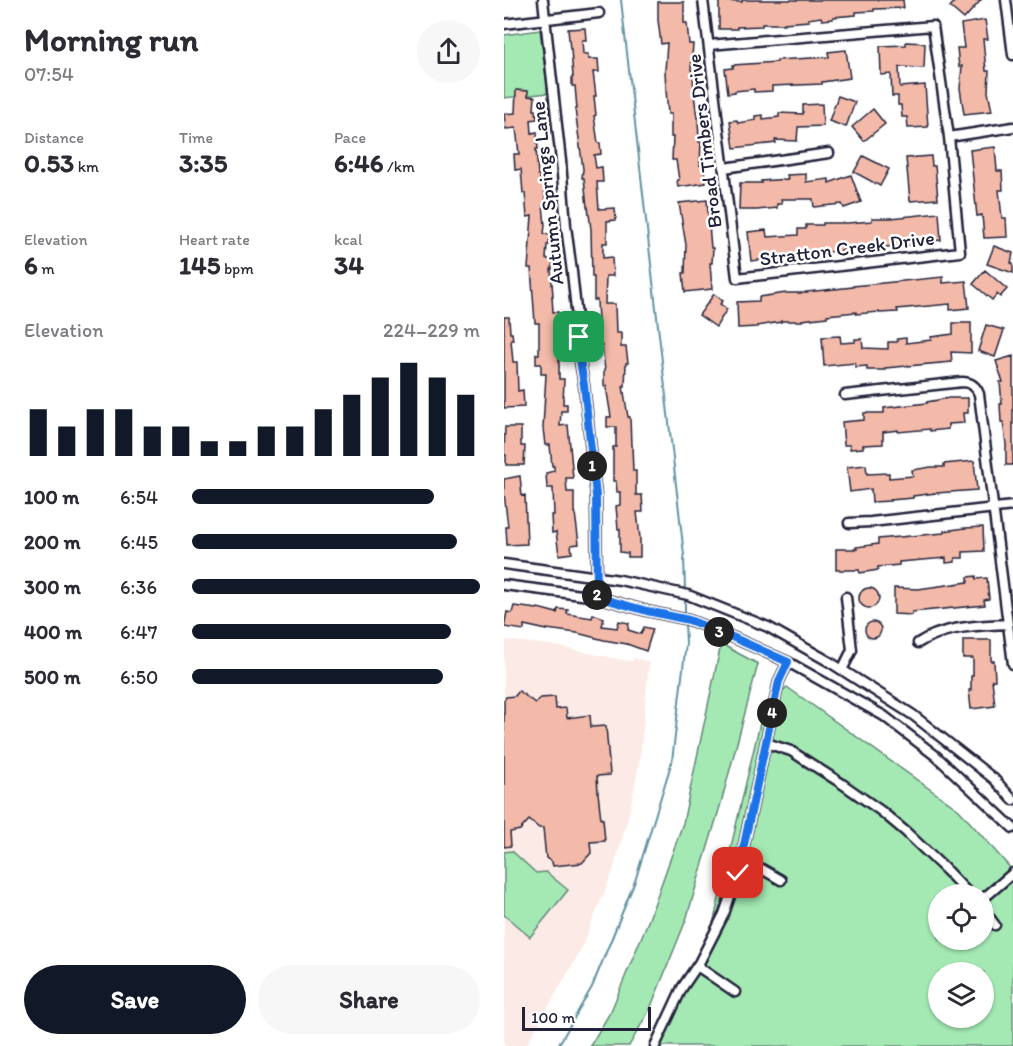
<!DOCTYPE html>
<meta charset="utf-8">
<style>
body{margin:0;font-family:Itim,sans-serif;background:#f7f7f7;color:#2b2b33;height:100vh;display:flex;flex-direction:column;font-size:22px;white-space:nowrap}
*{box-sizing:border-box;margin:0}
p{font-size:20px;color:#7c7c81}
.icon{flex:none;width:33px;height:33px;fill:none;stroke:currentColor;stroke-width:2;stroke-linecap:round;stroke-linejoin:round}
.map{position:relative;flex:1;overflow:hidden}
.side{display:flex;flex-direction:column;background:#fff;width:504px}
.side>*{flex:none}
.fabs{position:absolute;left:424px;top:884px;display:grid;gap:12px}
.fabs a{display:grid;place-items:center;width:66px;height:66px;border-radius:50%;background:#fff;box-shadow:0 2px 4px #0004;font-size:30px}
.scale{position:absolute;left:18px;bottom:15px;width:129px;box-sizing:border-box;padding-left:6px;border:3px solid #22223b;border-top:0;font-size:16px;line-height:21px;white-space:nowrap;color:#22223b;-webkit-text-stroke:4px #fff;paint-order:stroke}
.pin{position:absolute;display:grid;place-items:center;width:51px;height:51px;color:#fff;margin:-26px;border-radius:12px;box-shadow:0 3px 9px #0006}
.km{position:absolute;width:30px;height:30px;margin:-15px;border-radius:50%;background:#222;color:#fff;font-size:16px;line-height:30px;text-align:center}
.round{display:grid;place-items:center;flex:none;width:63px;height:63px;border-radius:32px;background:#f7f7f7}
.summary{display:flex;align-items:center;justify-content:space-between;height:102px;padding:0 24px}
h1{font-size:33px;font-weight:700;line-height:45px}
.figures{display:grid;grid-template-columns:repeat(3,1fr);gap:9px;height:102px;padding:6px 24px}
.figures div{display:grid;align-content:center}
.figures b{font-size:26px;font-weight:700}
.figures small{font-size:16px;font-weight:400}
.figures p{font-size:16px}
.chart{height:168px;padding:12px 24px}
.chart p{display:flex;justify-content:space-between}
.chart svg{width:100%;height:108px;margin-top:6px;stroke:#111827;stroke-width:6}
.cta{display:flex;gap:12px;margin-top:auto;padding:12px 24px}
.cta a{flex:1;height:69px;border-radius:36px;background:#111827;color:#fff;font-size:24px;font-weight:700;line-height:69px;text-align:center}
.cta a+a{background:#f7f7f7;color:#2b2b33}
ul{padding:0 24px;list-style:none;font-size:20px}
li{display:grid;grid-template-columns:96px 72px 1fr;align-items:center;height:45px}
li i{height:15px;border-radius:8px;background:#111827}
main{display:flex;flex:1;min-height:0}
.map>svg:first-child{display:block}
.built{fill:#fbeae5}
.green{fill:#a4e9b4;stroke:#638678;stroke-width:1.5;fill-rule:evenodd}
.lines{fill:none;stroke-linecap:round;stroke-linejoin:round}
.stream{stroke:#6292a1;stroke-width:2}
.building{fill:#f3baa9;stroke:#22223b;stroke-width:1.5}
.minor-casing{stroke:#22223b;stroke-width:13}
.minor{stroke:#fff;stroke-width:8}
.route-casing{stroke:#fff;stroke-width:12}
.route{stroke:#1a73e8;stroke-width:8}
.labels{text-anchor:middle;dominant-baseline:central;stroke-width:5;stroke-linejoin:round;paint-order:stroke}
.street-label{font-size:20px;fill:#22223b;stroke:#fff}
</style>
<main>
<section class="side">
<div class="summary"><div><h1>Morning run</h1><p>07:54</p></div><a class="round"><svg class="icon" aria-label="share" viewBox="0 0 24 24"><path d="M12 15V3M7 8l5-5 5 5M5 13v7h14v-7"/></svg></a></div>
<div class="figures">
<div><p>Distance</p><b>0.53<small> km</small></b></div>
<div><p>Time</p><b>3:35</b></div>
<div><p>Pace</p><b>6:46<small> /km</small></b></div>
</div>
<div class="figures">
<div><p>Elevation</p><b>6<small> m</small></b></div>
<div><p>Heart rate</p><b>145<small> bpm</small></b></div>
<div><p>kcal</p><b>34</b></div>
</div>
<div class="chart"><p><span>Elevation</span>224–229 m</p>
<svg viewBox="0 0 160 44" preserveAspectRatio="none"><path d="M5 44V25M15 44V32M25 44V25M35 44V25M45 44V32M55 44V32M65 44V38M75 44V38M85 44V32M95 44V32M105 44V25M115 44V19M125 44V12M135 44V6M145 44V12M155 44V19"/></svg>
</div>
<ul>
<li><b>100 m</b>6:54<i style="width:84%"></i></li>
<li><b>200 m</b>6:45<i style="width:92%"></i></li>
<li><b>300 m</b>6:36<i style="width:100%"></i></li>
<li><b>400 m</b>6:47<i style="width:90%"></i></li>
<li><b>500 m</b>6:50<i style="width:87%"></i></li>
</ul>
<div class="cta"><a>Save</a><a>Share</a></div>
</section>
<div class="map">
<svg width="509" height="1046" viewBox="0 0 509 1046">
<rect width="100%" height="100%" fill="#fff"/>
<filter id="ink" filterUnits="userSpaceOnUse"><feTurbulence type="fractalNoise" baseFrequency=".0167" numOctaves="2"/><feDisplacementMap in="SourceGraphic" scale="12" xChannelSelector="R" yChannelSelector="G"/><feConvolveMatrix kernelMatrix="1 2 1 2 8 2 1 2 1" color-interpolation-filters="sRGB"/></filter>
<g filter="url(#ink)">
<path class="built" d="M0,640L46,645L119,660L129,661V658L145,662L136,759L126,809L109,871L75,953L22,1046H0Z"/>
<path class="green" d="M36,30L44,93L0,98V35Z
M217,644L254,664L217,803L182,920L146,1009L125,1046H86L107,1011L145,919L179,823Z
M283,687L455,810L509,871V1046H154L202,954L259,710ZM435,894H480V939H435ZM435,972H480V1017H435Z
M8,851L32,873L42,872L64,890L26,937L0,915V852Z"/>
<g class="lines">
<path class="stream" d="M117,0L180,555L181,591
M181,596V618
M54,1046L88,987L131,881L168,761L182,643L181,623"/>
</g>
<path class="building" d="M238,0H399L400,8L370,9V11L352,12V15L329,17V19L318,20L317,17L304,19L305,21L280,23V24H258V26L233,27V29H215V1L238,2Z
M452,0H477L460,19L446,7Z
M154,2H180V23H183L185,44H189L187,70H189L190,94L193,118H194L195,142H197L196,165L199,164L202,183L174,187L173,180H175L172,160H168L169,137H167V114H164L162,90L161,71L163,43L157,44L154,20Z
M481,20L484,39H479L482,71H485L484,92L488,111L460,114L456,88L458,66L455,67L453,48H460L457,24Z
M81,28L82,40H78L79,54H84V59H94L95,72H89L92,96H90L92,115L90,116L94,143H96L97,154L90,155L92,168L98,167L99,182H93L95,209L111,208L112,220L103,221V243H99V258L108,257L109,276H102L101,304H111L112,333H117V347H122L124,363H122L121,386H119L124,417H126L127,446H128L129,471H132V495H138L139,512H133L136,538V557H124V553L116,552V529H114L112,506L116,505V492H113L112,481H109V447H112V427H103V417H107L102,386H100V370H101L98,345H95L93,300H90V277H88L87,229L84,207H83L80,178H78L79,169L71,109H73L71,86H68V77H69L67,49H66L64,29Z
M402,42L421,43L420,68L395,67L396,87L421,85L424,127L404,128L403,117H398L397,105H394V96H388L387,74L377,75L376,46L402,45Z
M342,50L346,78L318,82V84L268,86V91L250,92V89L231,91V92L224,93L221,69L229,68V65L273,62V60L325,57L324,52Z
M12,90L24,91V96L31,97L30,110H32L33,119L27,120L28,133L33,132L34,149H32L34,175H36V184H40L42,205H39L41,225L40,234L46,235L45,245H43L42,259L49,260L48,269H47L49,296H48L49,312H54V321H52V337H57V348H55V379H60L59,404H63V411H57L56,426L64,425L69,478H62L63,492H70V513H71L75,544L67,545L68,553L55,555L52,532L48,533L47,515H50L49,488H43L42,473L50,471V466H48L46,445H41L39,428L42,374H37V364H32V354H35V323H31L27,268H24L28,216L23,217L21,193H19L17,169L11,170L10,154H15L12,128L2,129L0,114L11,113Z
M334,96L351,102L342,127L325,121Z
M318,104L319,126L294,127L293,141L271,140L272,143L230,148L226,121L233,120L234,123L251,120V116L259,115V119L275,117V113L299,114V105Z
M369,109L381,124L360,141L348,127Z
M491,147L493,171H498L499,190H495L498,218H502L503,237L480,238L478,215L473,216L466,150Z
M359,156L385,169L376,186L350,172Z
M427,156L428,166H431L434,199L406,201L402,158Z
M302,174V182L325,179V183L347,175L357,202L340,208L338,204L310,207L309,199H277L278,204H273V208L253,210H235L236,183H258L257,181L284,179L283,175Z
M203,200L207,248H209L208,263H206L208,289L181,292L179,273H181L182,245L175,203Z
M435,213L437,240L414,242V244L396,246L337,250V252L306,251V255H288L289,256L247,261L244,232L262,230L263,237L294,235V229H302V225H319V223H344L368,221V218H387Z
M490,246L509,253L507,263H509V273L483,264Z
M481,270L503,289L496,297L493,294L488,300L469,284Z
M439,277V283L462,281L465,308L446,310V304L393,309L394,312L375,313V312L352,314V312L323,315V317L298,320V321H277V322L253,326V327L234,328L233,302L255,301V297L282,293H303L302,292L349,287V286Z
M210,294L219,301L216,304L223,309L212,327L195,315Z
M0,317H5L6,333H8L9,340H7L9,362H13L14,391L19,390L20,407L0,408Z
M449,323H467V353L447,352L448,362L381,368V370H363V366L351,367V363L320,366L318,337L336,336L337,343L351,342V339H358L359,348L384,349V342H393V339L402,338V343L427,340V337L449,334Z
M482,325L500,330L491,357L474,351Z
M509,356V465H502V444L499,422H497L496,404H498L496,382H499L492,361Z
M445,398H464V413H459L460,423L444,424V429L426,431V429L394,432V430L379,432V444L359,445V448L346,449V445H340L338,422L360,420V413H380V408L423,403V402Z
M1,427H17V446H21L20,465H2V455H0Z
M470,461L473,490L432,493L409,496V498L386,500V501L368,502L367,489L346,492L343,467L362,465L363,474L385,473V478L409,476L408,470L427,467H440V464Z
M16,476L18,496L21,495L23,544L3,545L2,527H4L0,493V479Z
M479,527L480,551L459,552V558H451V562L442,563V558L395,562V565L374,567V570L356,573L355,570H332V549H353L352,547L374,544V539L440,533V531L461,528Z
M472,576V579L483,578L485,599L480,600L481,605L408,612V615L390,614V588L414,589L464,582V577Z
M355 598a10 10 0 1 1 20 0a10 10 0 1 1-20 0Z
M10,606L33,609L34,608L53,613L54,609L64,610L63,614L88,618L89,614L100,618L98,626L113,628L115,621L125,623L124,630L137,634L140,627L149,629L142,651L123,644L100,640L73,633L43,629V630L20,625V630L0,627L3,612L8,613Z
M361 630a8 8 0 1 1 16 0a8 8 0 1 1-16 0Z
M459,640H487V661H490L491,680H488L491,706L467,709L465,690H467V676H469V658H459Z
M15,691L31,703L36,698L51,697L52,709L62,708L63,718L86,715L87,727L102,726L106,775L93,776L94,793L97,819H99L101,841L86,842L87,853L78,863L49,866L48,862L42,858L39,828H35L25,820L16,830L6,832L7,846L0,847V700L2,697L11,696Z"/>
<g class="lines">
<g class="minor-casing">
<path id="minor" d="M39,0L57,161L62,226L68,272L75,337V355L80,385L92,496L93,597
M199,0L233,278L456,252L445,137L429,26L205,45
M502,0L509,55
M0,24L95,13
M445,137L509,127
M220,168L325,153
M341,395L458,382C466,382 472,386 475,394L509,664
M345,523L367,522L509,506
M0,564L116,580L184,595L264,627L324,661L409,715L490,779L509,800
M0,585L93,597L143,611L185,620L228,637L284,662L380,716L432,756L509,828
M414,643C440,626 473,626 504,624
M338,670L348,650L342,597
M262,743L287,751L337,783L377,811L402,832L442,870L465,894
M237,861L249,864L277,880
M480,898L509,873
M480,910L491,925
M193,966L231,992
M151,1046L178,988L195,963L220,914L234,873L275,681L284,662"/>
</g>
<use href="#minor" class="minor"/>
</g>
</g>
<g class="lines" filter="url(#ink)">
<g class="route-casing">
<path id="route" d="M75,337V354L80,385L92,496L93,597L143,611L185,620L228,637L284,662L275,681L234,873"/>
</g>
<use href="#route" class="route"/>
</g>
<g class="labels">
<g class="street-label">
<text transform="translate(200 141) rotate(-97)">Broad Timbers Drive</text>
<text transform="translate(43 193) rotate(-96)">Autumn Springs Lane</text>
<text transform="translate(343 248) rotate(-7)">Stratton Creek Drive</text>
</g>
</g>
</svg>
<div class="fabs">
<a><svg class="icon" aria-label="locate" viewBox="0 0 24 24"><circle cx="12" cy="12" r="6"/><path d="M12 2v4M12 18v4M2 12h4M18 12h4"/></svg></a>
<a><svg class="icon" aria-label="layers" viewBox="0 0 24 24"><path d="M12 4l9 5-9 5-9-5zM3 14l9 5 9-5"/></svg></a>
</div>
<div class="scale">100 m</div>
<div class="pin" style="left:75px;top:337px;background:#1e9e55"><svg class="icon" aria-label="arrive" viewBox="0 0 24 24"><path d="M6 21V4h12l-3 4 3 4H6"/></svg></div>
<div class="pin" style="left:234px;top:873px;background:#d93025"><svg class="icon" aria-label="check" viewBox="0 0 24 24"><path d="M5 12l5 5 9-10"/></svg></div>
<b class="km" style="left:88px;top:466px">1</b>
<b class="km" style="left:93px;top:595px">2</b>
<b class="km" style="left:215px;top:632px">3</b>
<b class="km" style="left:268px;top:713px">4</b>
</div>
</main>
